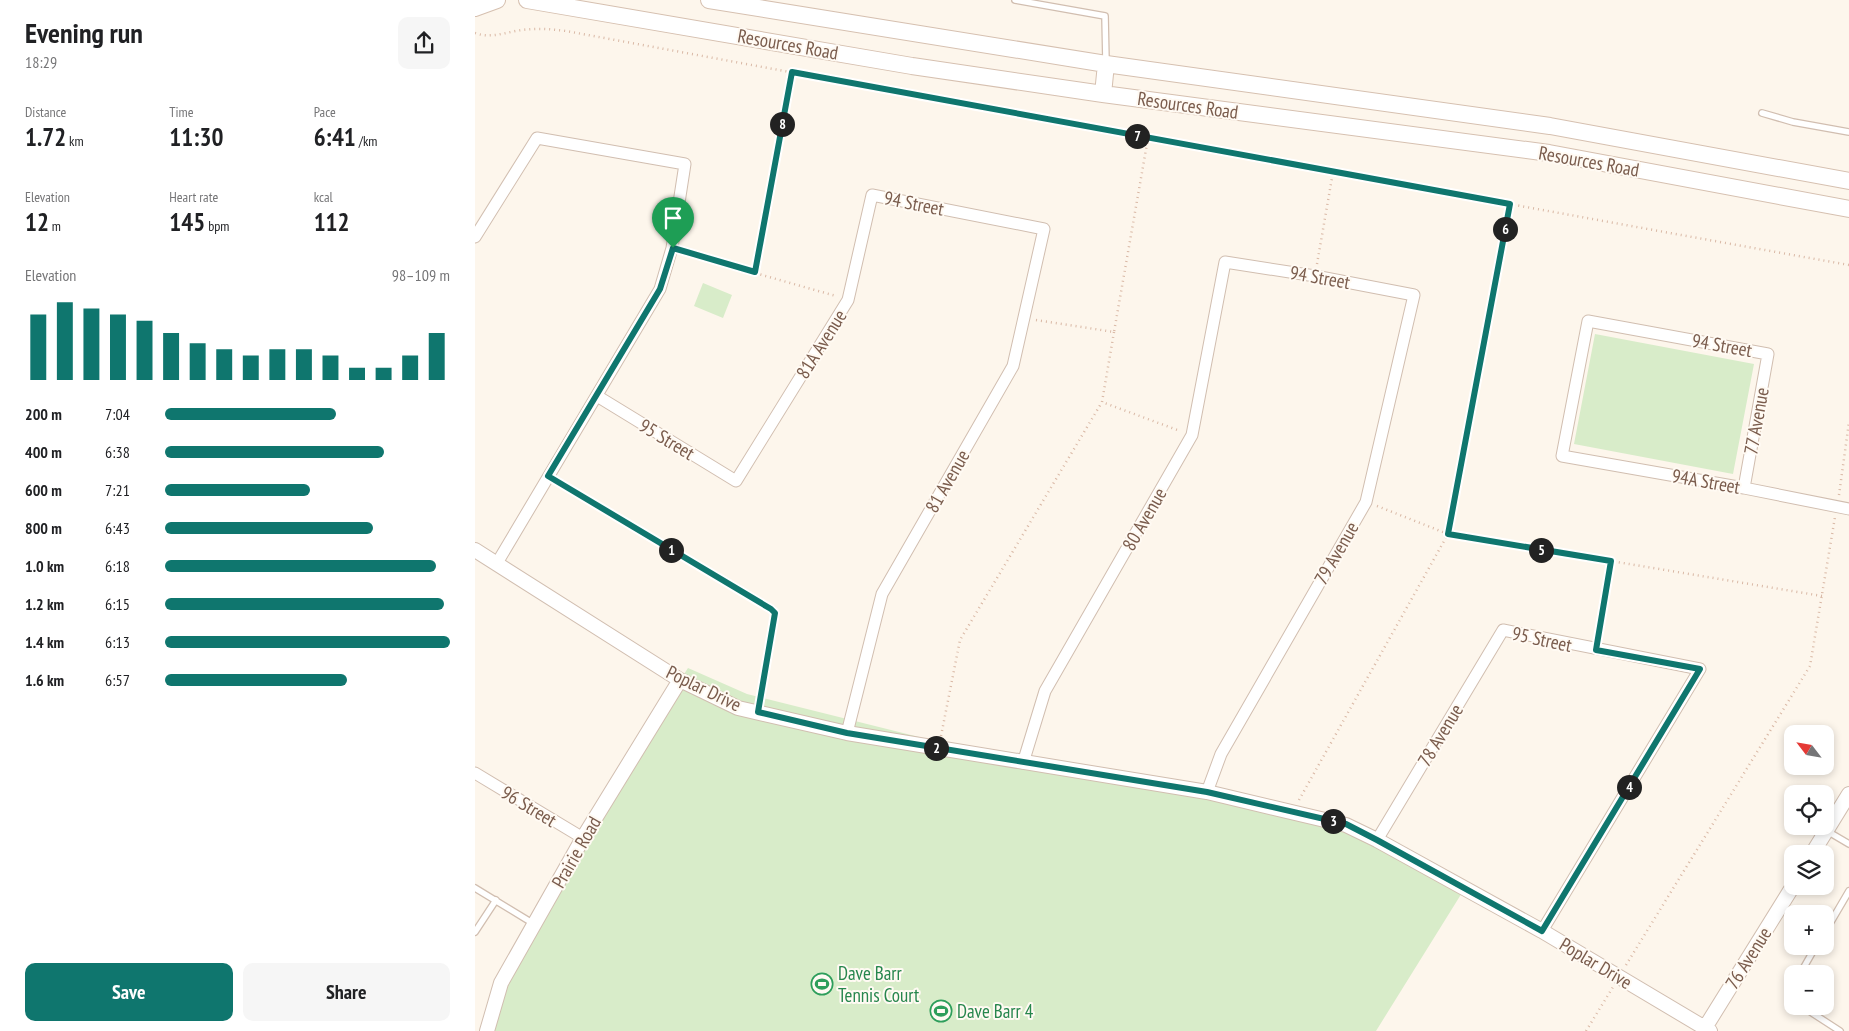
<!DOCTYPE html>
<meta charset="utf-8">
<style>
body{margin:0;font-family:"PT Sans Narrow",sans-serif;background:#f6f6f6;color:#202124;height:100vh;display:flex;flex-direction:column;font-size:19px;white-space:nowrap}
*{box-sizing:border-box;margin:0}
p{font-size:16px;color:#757577}
.icon{flex:none;width:28px;height:28px;fill:none;stroke:currentColor;stroke-width:2;stroke-linecap:round;stroke-linejoin:round}
.map{position:relative;flex:1;overflow:hidden}
.side{display:flex;flex-direction:column;background:#fff;width:475px}
.side>*{flex:none}
.needle{width:32px;rotate:301deg}
.buttons{position:absolute;left:1309px;top:725px;display:grid;gap:10px}
.buttons a{display:grid;place-items:center;width:50px;height:50px;border-radius:10px;background:#fff;box-shadow:0 2px 8px #0003;font-size:25px}
.pin{position:absolute;display:grid;place-items:center;width:42px;height:42px;color:#fff;margin:-51px -21px;border-radius:50% 50% 50% 0;rotate:-45deg;box-shadow:0 0 5px #0007}
.pin .icon{rotate:45deg}
.km{position:absolute;width:25px;height:25px;margin:-12px;border-radius:50%;background:#222;color:#fff;font-size:14px;line-height:25px;text-align:center}
.round{display:grid;place-items:center;flex:none;width:52px;height:52px;border-radius:10px;background:#f6f6f6}
.head{display:flex;align-items:center;justify-content:space-between;height:85px;padding:0 25px}
h1{font-size:28px;font-weight:600;line-height:38px}
.metrics{display:grid;grid-template-columns:repeat(3,1fr);gap:8px;height:85px;padding:5px 25px}
.metrics div{display:grid;align-content:center}
.metrics b{font-size:25px;font-weight:600}
.metrics small{font-size:14px;font-weight:400}
.metrics p{font-size:14px}
.chart{height:140px;padding:10px 25px}
.chart p{display:flex;justify-content:space-between}
.chart svg{width:100%;height:90px;margin-top:5px;stroke:#0f766e;stroke-width:6}
.primary-button{display:flex;gap:10px;margin-top:auto;padding:10px 25px}
.primary-button a{flex:1;height:58px;border-radius:10px;background:#0f766e;color:#fff;font-size:20px;font-weight:600;line-height:58px;text-align:center}
.primary-button a+a{background:#f6f6f6;color:#202124}
ul{padding:0 25px;list-style:none;font-size:16px}
li{display:grid;grid-template-columns:80px 60px 1fr;align-items:center;height:38px}
li i{height:12px;border-radius:6px;background:#0f766e}
main{display:flex;flex:1;min-height:0}
.map>svg:first-child{display:block}
.green{fill:#d8ecc9}
.lines{fill:none;stroke-linecap:round;stroke-linejoin:round}
.service-casing{stroke:#d1beb0;stroke-width:8}
.minor-casing{stroke:#d1beb0;stroke-width:13}
.tertiary-casing{stroke:#d1beb0;stroke-width:16}
.secondary-casing{stroke:#d6c0b0;stroke-width:18}
.path{stroke:#d9b8a5;stroke-width:2.5;stroke-dasharray:1 4;stroke-linecap:butt}
.service{stroke:#fff;stroke-width:5.5}
.minor{stroke:#fff;stroke-width:11}
.tertiary{stroke:#fff;stroke-width:14}
.secondary{stroke:#fff;stroke-width:16}
.route-casing{stroke:#fff;stroke-width:10}
.route{stroke:#0f766e;stroke-width:6}
.labels{text-anchor:middle;dominant-baseline:central;stroke-width:4;stroke-linejoin:round;paint-order:stroke}
.street-label{font-size:19px;fill:#7a5c4d;stroke:#fffaf3}
.leisure-label{font-size:19px;fill:#27864d;stroke:#fffaf3;text-anchor:start}
</style>
<main>
<section class="side">
<div class="head"><div><h1>Evening run</h1><p>18:29</p></div><a class="round"><svg class="icon" aria-label="share" viewBox="0 0 24 24"><path d="M12 15V3M7 8l5-5 5 5M5 13v7h14v-7"/></svg></a></div>
<div class="metrics">
<div><p>Distance</p><b>1.72<small> km</small></b></div>
<div><p>Time</p><b>11:30</b></div>
<div><p>Pace</p><b>6:41<small> /km</small></b></div>
</div>
<div class="metrics">
<div><p>Elevation</p><b>12<small> m</small></b></div>
<div><p>Heart rate</p><b>145<small> bpm</small></b></div>
<div><p>kcal</p><b>112</b></div>
</div>
<div class="chart"><p><span>Elevation</span>98–109 m</p>
<svg viewBox="0 0 160 44" preserveAspectRatio="none"><path d="M5 44V12M15 44V6M25 44V9M35 44V12M45 44V15M55 44V21M65 44V26M75 44V29M85 44V32M95 44V29M105 44V29M115 44V32M125 44V38M135 44V38M145 44V32M155 44V21"/></svg>
</div>
<ul>
<li><b>200 m</b>7:04<i style="width:60%"></i></li>
<li><b>400 m</b>6:38<i style="width:77%"></i></li>
<li><b>600 m</b>7:21<i style="width:51%"></i></li>
<li><b>800 m</b>6:43<i style="width:73%"></i></li>
<li><b>1.0 km</b>6:18<i style="width:95%"></i></li>
<li><b>1.2 km</b>6:15<i style="width:98%"></i></li>
<li><b>1.4 km</b>6:13<i style="width:100%"></i></li>
<li><b>1.6 km</b>6:57<i style="width:64%"></i></li>
</ul>
<div class="primary-button"><a>Save</a><a>Share</a></div>
</section>
<div class="map">
<svg width="1374" height="1031" viewBox="0 0 1374 1031">
<rect width="100%" height="100%" fill="#fdf6ec"/>
<path class="green" d="M228,283L257,295L248,318L219,306Z
M1120,334L1279,364L1258,474L1099,444Z
M213,668L272,694L548,763L871,825L990,888L901,1031H14L45,934L107,829Z"/>
<g class="lines">
<g class="service-casing">
<path id="service" d="M540,0L630,16L631,62
M1287,113L1318,122L1374,132
M73,476L297,609L300,613L283,712
M1352,831L1374,844
M0,888L59,924
M0,932L21,900
M1350,932L1374,891
M1325,974L1341,946
M1330,1006L1331,1009L1365,1031"/>
</g>
<g class="minor-casing">
<path id="minor" d="M0,237L62,138L210,164L197,248L185,289L22,563
M122,396L261,481L373,300L397,195L569,229L538,366L407,594L372,733
M1269,488L1293,354L1113,321L1087,456L1269,488L1374,509
M548,763L570,691L717,435L750,262L840,276L939,295L891,502L746,754L732,792
M0,773L108,838
M902,840L1028,630L1225,669L1067,931"/>
</g>
<g class="tertiary-casing">
<path id="tertiary" d="M0,550L205,680L263,708L372,733L732,792L871,825L902,840L1067,931L1235,1031
M1337,854L1374,794
M12,1031L26,983L108,838L205,680
M1228,1031L1318,886"/>
</g>
<g class="secondary-casing">
<path id="secondary" d="M52,0L437,66L628,94L1074,153L1374,209
M234,0L631,64L1075,126L1374,181
M0,8L22,0
M628,94L631,64"/>
</g>
<path class="path" d="M0,33C16,39 31,32 47,30C62,28 76,29 91,31C518,109 946,189 1374,265
M317,72L280,273L361,296
M207,251L280,273
M842,264L858,172
M561,320L639,332L673,138
M639,332L627,402L705,431
M1364,495L1374,422
M902,506L973,534L1136,561
M1123,637L1136,561L1347,596
M466,736L485,640L627,402
M824,800L973,534L1035,205
M1151,965L1335,666L1360,517
M1111,1031L1138,987"/>
<use href="#service" class="service"/>
<use href="#minor" class="minor"/>
<use href="#tertiary" class="tertiary"/>
<use href="#secondary" class="secondary"/>
</g>
<g class="lines">
<g class="route-casing">
<path id="route" d="M317,72L1035,204L973,534L1136,561L1121,650L1225,669L1067,931L902,840L871,824L732,792L372,733L283,712L300,613L296,609L73,476L185,289L198,248L280,272Z"/>
</g>
<use href="#route" class="route"/>
</g>
<defs>
<g id="stadium-ring" transform="scale(1.125)"><circle r="9.5" fill="#fffaf3" stroke="#2e9e5b" stroke-width="1.5"/><path d="M0-5a6.5 5 0 1 0 0 10a6.5 5 0 1 0 0-10ZM-3.5-1.8h7v3.6h-7Z" fill="#2e9e5b"/></g>
</defs>
<g fill-rule="evenodd">
<use href="#stadium-ring" x="347" y="984"/>
<use href="#stadium-ring" x="466" y="1011"/>
</g>
<g class="labels">
<g class="street-label">
<text transform="translate(313 44) rotate(10)">Resources Road</text>
<text transform="translate(713 105) rotate(8)">Resources Road</text>
<text transform="translate(1114 161) rotate(10)">Resources Road</text>
<text transform="translate(439 203) rotate(11)">94 Street</text>
<text transform="translate(845 277) rotate(10)">94 Street</text>
<text transform="translate(346 344) rotate(-58)">81A Avenue</text>
<text transform="translate(1247 345) rotate(10)">94 Street</text>
<text transform="translate(1281 421) rotate(-80)">77 Avenue</text>
<text transform="translate(192 439) rotate(31)">95 Street</text>
<text transform="translate(472 481) rotate(-60)">81 Avenue</text>
<text transform="translate(1231 481) rotate(10)">94A Street</text>
<text transform="translate(669 519) rotate(-60)">80 Avenue</text>
<text transform="translate(861 553) rotate(-60)">79 Avenue</text>
<text transform="translate(1067 639) rotate(12)">95 Street</text>
<text transform="translate(229 688) rotate(26)">Poplar Drive</text>
<text transform="translate(965 735) rotate(-59)">78 Avenue</text>
<text transform="translate(54 806) rotate(31)">96 Street</text>
<text transform="translate(101 852) rotate(-60)">Prairie Road</text>
<text transform="translate(1273 958) rotate(-58)">76 Avenue</text>
<text transform="translate(1121 963) rotate(31)">Poplar Drive</text>
</g>
<g class="leisure-label">
<text x="363" y="973">Dave Barr<tspan x="363" dy="22">Tennis Court</tspan></text>
<text x="482" y="1011">Dave Barr 4</text>
</g>
</g>
</svg>
<div class="buttons">
<a><svg class="needle" viewBox="-14 -14 28 28"><path d="M0-13l5 13h-10z" fill="#e53935"/><path d="M0 13l5-13h-10z" fill="#757577"/></svg></a>
<a><svg class="icon" aria-label="locate" viewBox="0 0 24 24"><circle cx="12" cy="12" r="6"/><path d="M12 2v4M12 18v4M2 12h4M18 12h4"/></svg></a>
<a><svg class="icon" aria-label="layers" viewBox="0 0 24 24"><path d="M12 4l9 5-9 5-9-5zM3 14l9 5 9-5"/></svg></a>
<a>+</a>
<a>−</a>
</div>
<div class="pin" style="left:198px;top:248px;background:#1e9e55"><svg class="icon" aria-label="arrive" viewBox="0 0 24 24"><path d="M6 21V4h12l-3 4 3 4H6"/></svg></div>
<b class="km" style="left:196px;top:550px">1</b>
<b class="km" style="left:461px;top:748px">2</b>
<b class="km" style="left:858px;top:821px">3</b>
<b class="km" style="left:1154px;top:787px">4</b>
<b class="km" style="left:1066px;top:550px">5</b>
<b class="km" style="left:1030px;top:229px">6</b>
<b class="km" style="left:662px;top:136px">7</b>
<b class="km" style="left:307px;top:124px">8</b>
</div>
</main>
